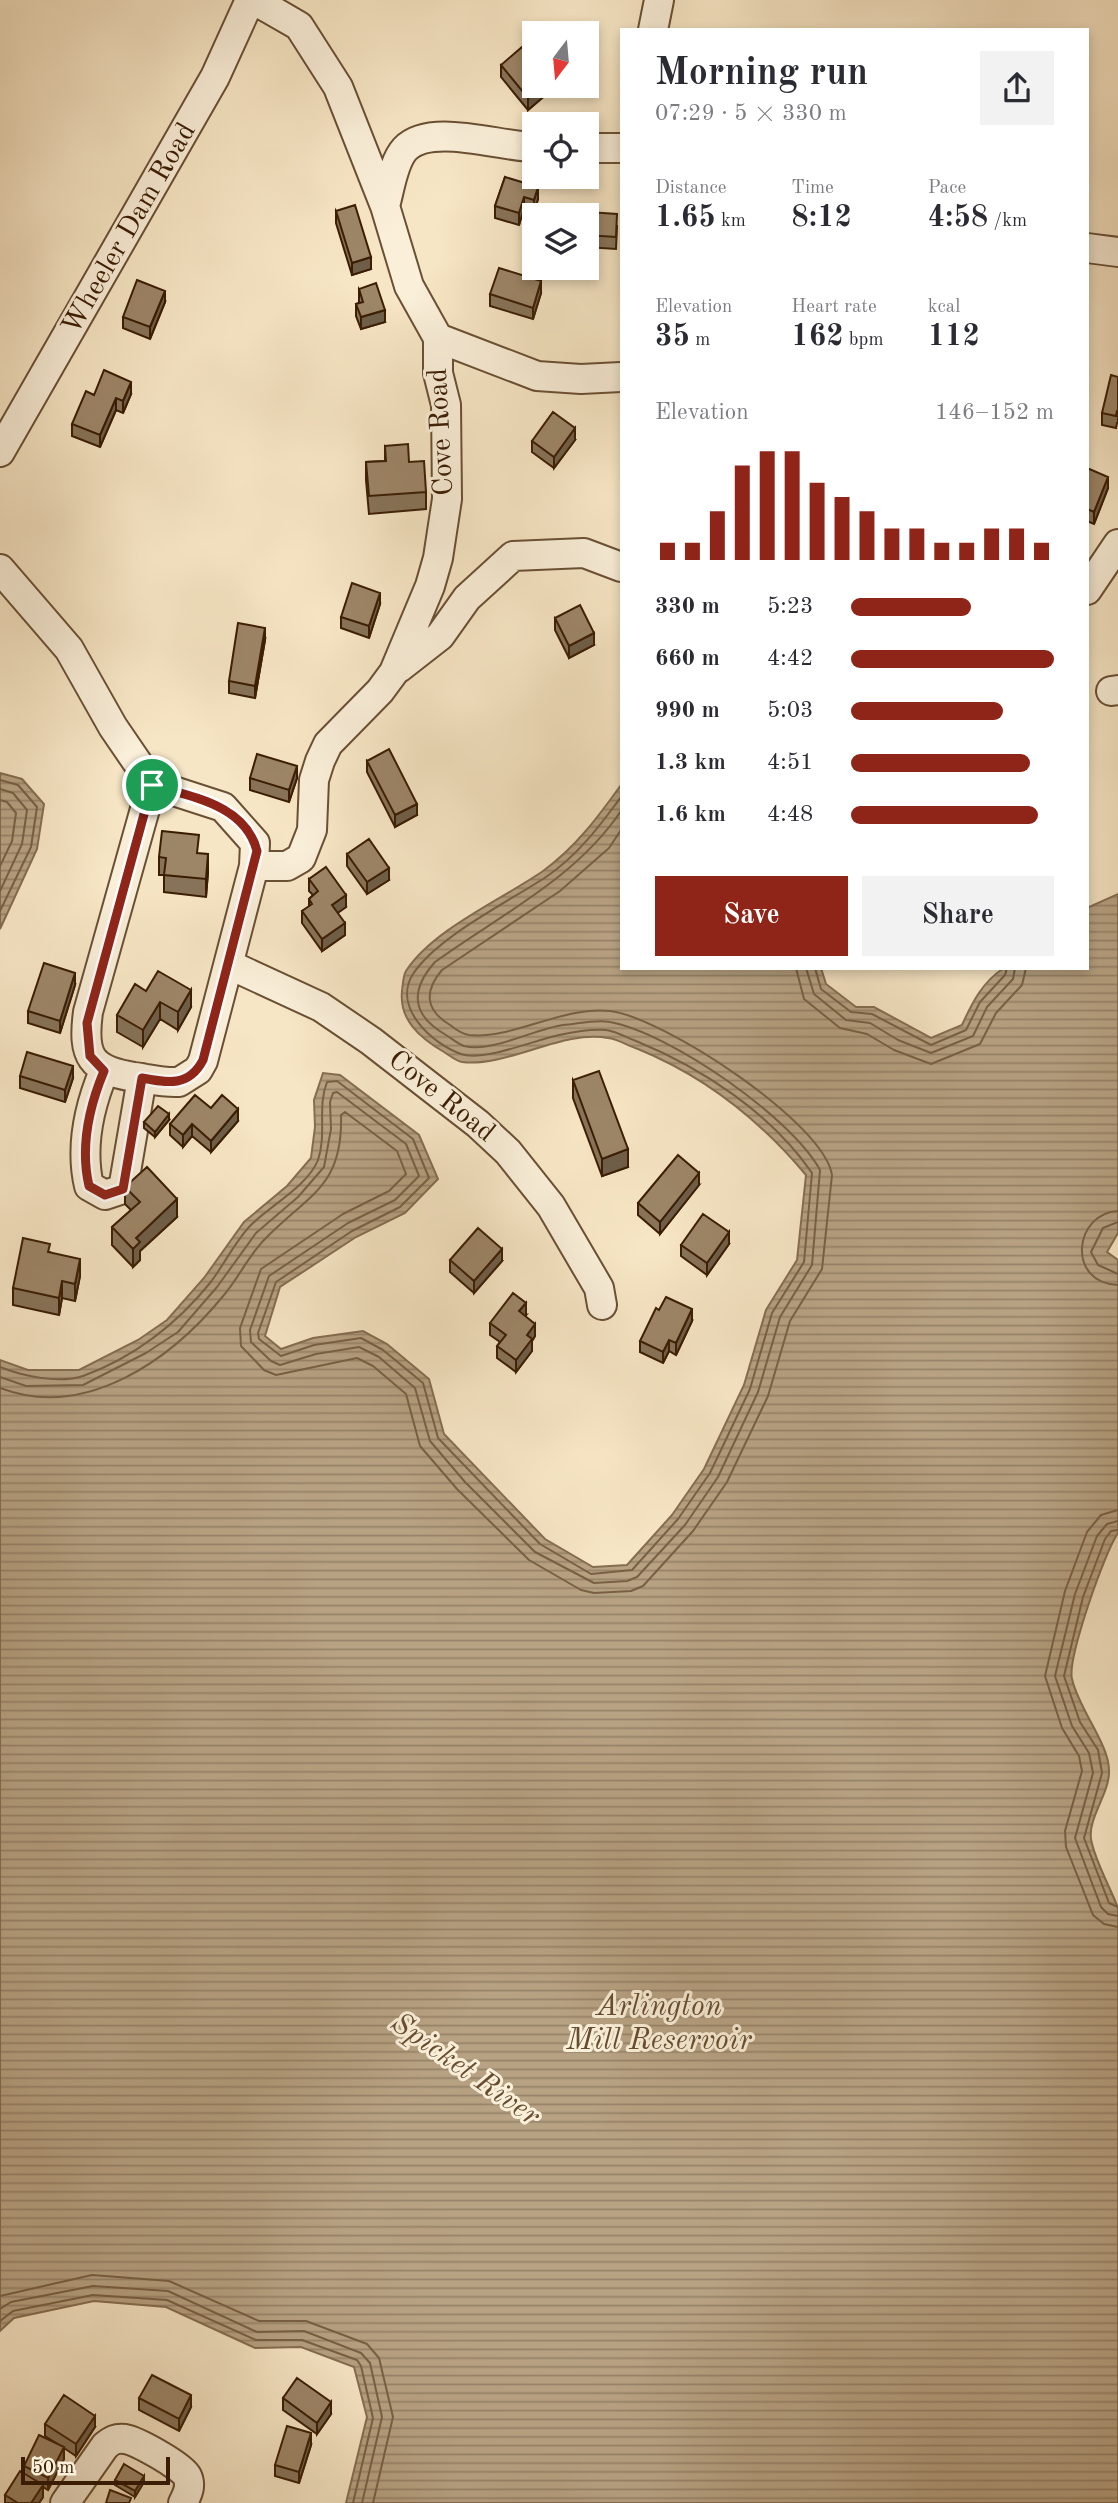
<!DOCTYPE html>
<meta charset="utf-8">
<style>
body{margin:0;font-family:"Old Standard TT",serif;background:#f2f2f3;color:#2b2b33;height:100vh;display:flex;flex-direction:column;font-size:26px;white-space:nowrap}
*{box-sizing:border-box;margin:0}
p{font-size:23px;color:#7c7c81}
.icon{flex:none;width:38px;height:38px;fill:none;stroke:currentColor;stroke-width:2;stroke-linecap:round;stroke-linejoin:round}
.map{position:relative;flex:1;overflow:hidden}
.side{position:absolute;left:620px;top:28px;width:469px;height:942px;display:flex;flex-direction:column;background:#fff;border-radius:0px;box-shadow:0 4px 10px #0003}
.side>*{flex:none}
.needle{width:46px;rotate:196deg}
.controls{position:absolute;left:522px;top:21px;display:grid;gap:14px}
.controls a{display:grid;place-items:center;width:77px;height:77px;border-radius:0px;background:#fff;box-shadow:0 4px 10px #0003;font-size:35px}
.scale{position:absolute;left:21px;bottom:18px;width:149px;box-sizing:border-box;padding-left:7px;border:4px solid #3b1d04;border-top:0;font-size:19px;line-height:24px;white-space:nowrap;color:#3b1d04;-webkit-text-stroke:5px #faefd9;paint-order:stroke}
.pin{position:absolute;display:grid;place-items:center;width:60px;height:60px;color:#fff;margin:-30px;border:4px solid #fff;border-radius:50%;box-shadow:0 2px 7px #0007}
.round{display:grid;place-items:center;flex:none;width:74px;height:74px;border-radius:0px;background:#f2f2f3}
.head{display:flex;align-items:center;justify-content:space-between;height:119px;padding:0 35px}
h1{font-size:38px;font-weight:600;line-height:52px}
.metrics{display:grid;grid-template-columns:repeat(3,1fr);gap:10px;height:119px;padding:7px 35px}
.metrics div{display:grid;align-content:center}
.metrics b{font-size:30px;font-weight:600}
.metrics small{font-size:19px;font-weight:400}
.metrics p{font-size:19px}
.chart{height:196px;padding:14px 35px}
.chart p{display:flex;justify-content:space-between}
.chart svg{width:100%;height:126px;margin-top:7px;stroke:#8f2418;stroke-width:6}
.cta{display:flex;gap:14px;margin-top:auto;padding:14px 35px}
.cta a{flex:1;height:80px;border-radius:0px;background:#8f2418;color:#fff;font-size:28px;font-weight:600;line-height:80px;text-align:center}
.cta a+a{background:#f2f2f3;color:#2b2b33}
ul{padding:0 35px;list-style:none;font-size:23px}
li{display:grid;grid-template-columns:112px 84px 1fr;align-items:center;height:52px}
li i{height:18px;border-radius:9px;background:#8f2418}
.map>svg:first-child{display:block}
.water{fill:url(#water-rules);stroke:#856d50;stroke-width:2}
.lines{fill:none;stroke-linecap:round;stroke-linejoin:round}
.shore{stroke:#796044;stroke-width:2}
.minor-casing{stroke:#6a4f34;stroke-width:32}
.minor{stroke:#faefd9;stroke-width:28}
.wall{fill:#877359;stroke:#3b1d04;stroke-width:2}
.shaded-wall{fill:#6e5e49;stroke:#3b1d04;stroke-width:2}
.building{fill:#9d8668;stroke:#3b1d04;stroke-width:2}
.route-casing{stroke:#fff;stroke-width:14}
.route{stroke:#8f2418;stroke-width:9}
.labels{text-anchor:middle;dominant-baseline:central;stroke-width:6;stroke-linejoin:round;paint-order:stroke}
.street-label{font-size:28px;fill:#3b1d04;stroke:#faefd9}
.water-label{font-size:30px;font-style:italic;fill:#664c30;stroke:#faefd9}
</style>
<div class="map">
<svg width="1118" height="2503" viewBox="0 0 1118 2503">
<defs>
<pattern id="water-rules" width="6" height="5" patternUnits="userSpaceOnUse" patternTransform="scale(1.75)"><rect width="6" height="5" fill="#b7a283"/><path d="M0 2.5h6" fill="none" stroke="#968369"/></pattern>
</defs>
<rect width="100%" height="100%" fill="#f7e6c5"/>
<filter id="stains"><feTurbulence type="fractalNoise" baseFrequency=".00286" numOctaves="4"/><feColorMatrix values="0 0 0 0 .2 0 0 0 0 .09 0 0 0 0 .02 0 0 0 .5 -.17"/></filter>
<radialGradient id="worn" r=".72"><stop offset=".6" stop-color="#630" stop-opacity="0"/><stop offset="1" stop-color="#630" stop-opacity=".3"/></radialGradient>
<path class="water" d="M0,773L22,779L44,804L37,849L0,929Z
M621,785V968H821L826,984L856,1007H874L931,1038L962,1025C972,1003 983,981 1004,968H1087V908L1118,894V1233L1107,1252L1118,1260V1533C1105,1551 1067,1659 1072,1679C1079,1710 1110,1745 1109,1772C1109,1794 1088,1818 1091,1839C1094,1859 1111,1889 1118,1908V2503H346L367,2417L354,2367L301,2347L255,2348L166,2307L94,2301L14,2318L0,2331V1360L28,1370H79L138,1340L167,1320L204,1278L244,1222L287,1186L311,1158L315,1127L314,1100L323,1073L340,1075L419,1135L438,1179L405,1213L356,1237L280,1287L265,1336L281,1349L313,1338L363,1331L387,1344L429,1379L444,1434L545,1539L593,1567L627,1565L672,1515L704,1469L744,1385L766,1310L797,1260L806,1175C760,1120 704,1076 638,1049C628,1046 618,1039 608,1038C564,1029 506,1068 462,1062C456,1061 449,1055 444,1052C420,1038 399,1020 402,991C403,984 403,976 406,971C433,929 503,899 543,871C576,847 598,817 621,785Z"/>
<g class="lines">
<path class="shore" d="M0,780L18,785L37,807L31,847L0,911
M0,789L13,793L27,810L22,844L0,891
M0,800L7,802L16,813L12,841L0,866
M796,968L804,999L840,1028L867,1034L894,1050L931,1064L980,1044L996,1013L1022,985L1026,968
M806,968L814,994L846,1020L870,1023L898,1040L931,1053L973,1036L987,1007L1013,979L1015,968
M815,968L821,989L851,1012L872,1014L931,1045L966,1030L980,1002L1005,975L1007,968
M1118,1211C1074,1213 1066,1283 1118,1285
M1118,1222L1103,1228L1091,1252L1098,1265L1118,1274
M0,1367C22,1376 59,1384 83,1376C133,1358 177,1324 210,1283C224,1265 234,1243 250,1226C268,1207 308,1186 318,1160C327,1134 317,1107 327,1082L337,1081L413,1139L429,1178L400,1207L352,1231L276,1282L258,1333L259,1339L281,1356L314,1345L361,1338L383,1350L423,1383L438,1438L540,1544L591,1574L632,1570L678,1519L710,1473L750,1389L772,1313L804,1262L812,1173C771,1113 702,1068 636,1041C627,1038 616,1031 606,1030C592,1029 573,1032 559,1035C535,1040 483,1062 461,1054C432,1044 392,1007 413,974C437,937 508,902 546,877C577,856 599,827 621,797
M0,1377L26,1386L83,1385L146,1353L178,1332L217,1287L256,1233L298,1197L324,1167L331,1129L330,1102L333,1093L337,1092L406,1144L419,1176L395,1200L348,1223L269,1276L250,1330L251,1342L271,1361L280,1365L316,1354L359,1347L379,1357L415,1388L430,1441L465,1482L535,1552L594,1583L627,1581L637,1577L685,1525L718,1477L758,1392L780,1317L812,1265L820,1170C791,1117 670,1033 610,1022C596,1019 577,1024 563,1025C534,1029 492,1053 464,1046C458,1044 451,1038 446,1035C411,1015 410,990 435,962C500,915 575,879 621,811
M0,1388C86,1421 172,1359 224,1295C239,1277 249,1255 265,1239C309,1194 343,1187 341,1115L345,1112L397,1151L406,1174L389,1191L343,1214L261,1269L240,1328L241,1346L264,1370L276,1375L357,1358L373,1366L406,1394L420,1446L457,1489L529,1560L581,1590L594,1593L631,1591L643,1586L693,1531L727,1482L768,1396L790,1321L822,1269L832,1175C824,1122 662,1017 610,1011C562,1006 511,1040 469,1035C462,1034 455,1029 450,1025C425,1010 424,991 442,970L560,891L609,848L621,830
M1118,1510L1101,1515L1087,1532L1065,1591L1045,1676L1062,1728L1079,1756L1082,1771L1065,1831L1066,1847L1093,1915L1104,1924L1118,1927
M1118,1521L1107,1524L1097,1536L1075,1594L1055,1676L1072,1726L1089,1753L1093,1773L1075,1838L1101,1907L1108,1914L1118,1916
M1118,1530L1111,1531L1105,1539L1083,1597L1064,1676L1080,1722L1098,1750L1102,1773L1084,1838L1109,1903L1118,1907
M0,2296L92,2275L169,2281L259,2321H306L367,2344L379,2358L393,2417L373,2503
M0,2309L11,2302L93,2286L168,2291L257,2332L304,2331L361,2353L370,2363L382,2417L362,2503
M0,2321L13,2311L93,2295L167,2300L256,2340H302L357,2360L361,2366L373,2418L353,2503"/>
<g class="minor-casing">
<path id="minor" d="M653,30L659,0
M586,148H621
M385,206C390,189 393,162 405,149C430,122 501,147 534,147
M1087,248L1118,252
M438,338L537,376L581,379L621,377
M0,452L215,77L250,0
M0,569L69,649L113,727L152,784L223,807L255,843L254,866
M1087,590L1118,544
M399,668L440,636L467,598L513,556L584,553L621,567
M1111,691L1118,690
M152,784L88,1012C82,1057 91,1070 134,1077C149,1079 164,1083 179,1082L198,1070L203,1061L254,866H287L301,858L312,830L314,780L320,761L328,744L380,691L394,672L430,586L438,558L447,499L446,405L438,373V338L409,286L385,206L338,87L299,26L254,0
M230,965L321,1007L371,1041L478,1124L508,1152L551,1206L599,1288L602,1305
M104,1071C89,1107 80,1147 89,1186L105,1195L123,1189L142,1078
M65,2503L105,2446C112,2440 116,2438 125,2439C137,2441 182,2466 187,2476C192,2486 187,2495 183,2503"/>
</g>
<use href="#minor" class="minor"/>
</g>
<path class="wall" d="M501,65L549,86V92L528,110L501,77Z
M505,177L538,199L534,212L524,208L519,225L495,218V206Z
M336,211L371,269L352,275L336,223Z
M586,215L617,226L616,249L586,247Z
M359,289L385,322L361,329L356,316V304L359,303Z
M541,293L533,319L490,306V294Z
M165,302L150,339L123,328V317Z
M1118,377V423H1117L1116,428L1102,425V413Z
M131,394L123,413L116,410L100,447L72,436V424L94,395Z
M575,440L554,468L532,452V441Z
M385,446L409,462L426,492V509L369,514L366,480V462L385,461Z
M1087,468L1108,488L1094,524L1087,521Z
M380,604L369,638L341,628V617Z
M555,618L594,645L569,658L555,630Z
M265,640L255,698L229,693V681Z
M367,761L417,815L395,827L367,772Z
M250,778H297L289,802L250,790Z
M199,854L208,872L206,897L164,892V875H159V857Z
M347,854L389,880L367,894L347,866Z
M309,879L346,907L337,913L345,935L322,951L302,923V911L309,907V899L313,895L309,891Z
M75,985L60,1033L28,1023V1011Z
M146,991L191,1007L178,1030L160,1019L143,1047L117,1032V1015Z
M20,1076L73,1078L65,1102L20,1088Z
M573,1080L628,1167L602,1176L573,1098Z
M211,1108L238,1121L211,1152L192,1136L183,1147L170,1135V1124Z
M169,1120L155,1137L144,1128V1122Z
M699,1185L660,1234L638,1215V1203Z
M125,1187L177,1217L140,1251V1260L133,1267L112,1245V1227L131,1210L125,1204Z
M729,1244L707,1275L681,1256V1245Z
M50,1252L80,1276L75,1301L62,1298L59,1315L13,1305V1288Z
M450,1260L502,1261L474,1293L450,1272Z
M526,1315L525,1316L535,1336L532,1341V1351L516,1372L497,1358V1346L500,1342L490,1335V1323Z
M692,1321L676,1355L669,1351L663,1363L640,1352V1341Z
M139,2398L191,2407L179,2431L139,2410Z
M283,2398L331,2414L317,2434L283,2410Z
M45,2424L95,2427L76,2456L64,2448V2459L48,2490L43,2487V2497L39,2503H5V2495L24,2474V2466L56,2443L45,2436Z
M311,2445L299,2483L275,2476V2465Z
M115,2480L144,2482L135,2497L115,2485Z"/>
<path class="shaded-wall" d="M543,86H549V92L528,110V98Z
M538,187V199L534,212V200Z
M524,197V208L519,225V213Z
M371,257V269L352,275V263Z
M541,281V293L533,319V308Z
M165,291V302L150,339V327Z
M385,310V322L361,329V317Z
M131,382V394L123,413V401Z
M116,398V410L100,447V435Z
M575,428V440L554,468V457Z
M1108,477V488L1094,524V512Z
M380,593V604L369,638V626Z
M265,628V640L255,698V686Z
M594,633V645L569,658V646Z
M297,766V778L289,802V790Z
M417,804V815L395,827V815Z
M208,854V872L206,897V879Z
M389,868V880L367,894V882Z
M346,895V907L332,917V905Z
M345,923V935L322,951V939Z
M75,973V985L60,1033V1021Z
M191,990V1007L178,1030V1012Z
M160,1002V1019L143,1047V1030Z
M73,1066V1078L65,1102V1090Z
M238,1109V1121L211,1152V1141Z
M169,1114V1120L155,1137V1132Z
M192,1124V1136L183,1147V1135Z
M628,1149V1167L602,1176V1159Z
M699,1173V1185L660,1234V1222Z
M177,1199V1217L140,1251V1260L133,1267V1249L136,1238Z
M729,1232V1244L707,1275V1263Z
M502,1249V1261L474,1293V1281Z
M80,1259V1276L75,1301V1284Z
M62,1281V1298L59,1315V1298Z
M526,1303V1315L519,1323V1311Z
M692,1309V1321L676,1355V1343Z
M535,1324V1336L532,1341V1351L516,1372V1360L527,1335Z
M669,1340V1351L663,1363V1352Z
M191,2395V2407L179,2431V2419Z
M331,2402V2414L317,2434V2423Z
M95,2416V2427L76,2456V2444Z
M311,2433V2445L299,2483V2472Z
M64,2447V2459L48,2490V2478Z
M144,2476V2482L135,2497V2491Z
M43,2485V2497L39,2503H31Z"/>
<path class="building" d="M522,47L534,62V86H543L528,98L501,65Z
M505,177L538,187L534,200L524,197L519,213L495,206Z
M355,205L371,257L352,263L336,211Z
M573,211L617,214L616,237L586,235V215H573Z
M499,268L541,281L533,308L490,294Z
M137,280L165,291L150,327L123,317Z
M376,283L385,310L361,317L356,304L363,302L359,289Z
M104,370L131,382L123,401L116,398L100,435L72,424L86,391L94,395Z
M1111,375L1118,377V411H1117L1116,416L1102,413Z
M553,412L575,428L554,457L532,441Z
M408,444L409,462L424,461L426,492L369,496L366,462L386,461L385,446Z
M1087,468L1108,477L1094,512L1087,509Z
M352,583L380,593L369,626L341,617Z
M580,605L594,633L569,646L555,618Z
M238,623L265,628L255,686L229,681Z
M389,749L417,804L395,815L367,761Z
M257,754L297,766L289,790L250,778Z
M162,831L199,835L197,853L208,854L206,879L164,875L166,858L159,857Z
M369,839L389,868L367,882L347,854Z
M326,867L346,895L332,905L345,923L322,939L302,911L312,904L309,899L318,891L309,879Z
M44,963L75,973L60,1021L28,1011Z
M158,971L191,990L178,1012L160,1002L143,1030L117,1015L135,984L146,991Z
M27,1052L73,1066L65,1090L20,1076Z
M599,1071L628,1149L602,1159L573,1080Z
M195,1095L211,1108L222,1095L238,1109L211,1141L192,1124L183,1135L170,1124Z
M158,1106L169,1114L155,1132L144,1122Z
M678,1155L699,1173L660,1222L638,1203Z
M147,1167L177,1199L136,1238L140,1242L133,1249L112,1227L140,1202L125,1187Z
M703,1214L729,1232L707,1263L681,1245Z
M478,1228L502,1249L474,1281L450,1260Z
M23,1238L50,1244L48,1252L80,1259L75,1284L62,1281L59,1298L13,1288Z
M513,1293L526,1303L519,1311L535,1324L527,1335L532,1339L516,1360L497,1346L506,1335L490,1323Z
M666,1297L692,1309L676,1343L669,1340L663,1352L640,1341L656,1308L659,1310Z
M152,2375L191,2395L179,2419L139,2398Z
M297,2378L331,2402L317,2423L283,2398Z
M64,2395L95,2416L76,2444L45,2424Z
M287,2426L311,2433L299,2472L275,2465Z
M39,2435L64,2447L48,2478L24,2466Z
M124,2464L144,2476L135,2491L115,2480Z
M20,2471L43,2485L31,2503H18L5,2495Z
M110,2490L131,2498L129,2503H106Z"/>
<g class="lines">
<g class="route-casing">
<path id="route" d="M152,785C191,797 245,804 257,851L203,1060C189,1087 168,1083 142,1078L123,1189L105,1195L89,1186C80,1147 89,1107 104,1071L90,1056L87,1023Z"/>
</g>
<use href="#route" class="route"/>
</g>
<g class="labels">
<g class="street-label">
<text transform="translate(130 229) rotate(-60)">Wheeler Dam Road</text>
<text transform="translate(442 432) rotate(-93)">Cove Road</text>
<text transform="translate(441 1097) rotate(39)">Cove Road</text>
</g>
<g class="water-label">
<text x="659" y="2007">Arlington<tspan x="659" dy="34">Mill Reservoir</tspan></text>
<text transform="translate(465 2070) rotate(35)">Spicket River</text>
</g>
</g>
<rect width="100%" height="100%" filter="url(#stains)"/>
<rect width="100%" height="100%" fill="url(#worn)"/>
</svg>
<div class="controls">
<a><svg class="needle" viewBox="-14 -14 28 28"><path d="M0-13l5 13h-10z" fill="#e53935"/><path d="M0 13l5-13h-10z" fill="#7c7c81"/></svg></a>
<a><svg class="icon" aria-label="locate" viewBox="0 0 24 24"><circle cx="12" cy="12" r="6"/><path d="M12 2v4M12 18v4M2 12h4M18 12h4"/></svg></a>
<a><svg class="icon" aria-label="layers" viewBox="0 0 24 24"><path d="M12 4l9 5-9 5-9-5zM3 14l9 5 9-5"/></svg></a>
</div>
<div class="scale">50 m</div>
<div class="pin" style="left:152px;top:785px;background:#1e9e55"><svg class="icon" aria-label="arrive" viewBox="0 0 24 24"><path d="M6 21V4h12l-3 4 3 4H6"/></svg></div>
<section class="side">
<div class="head"><div><h1>Morning run</h1><p>07:29 · 5 × 330 m</p></div><a class="round"><svg class="icon" aria-label="share" viewBox="0 0 24 24"><path d="M12 15V3M7 8l5-5 5 5M5 13v7h14v-7"/></svg></a></div>
<div class="metrics">
<div><p>Distance</p><b>1.65<small> km</small></b></div>
<div><p>Time</p><b>8:12</b></div>
<div><p>Pace</p><b>4:58<small> /km</small></b></div>
</div>
<div class="metrics">
<div><p>Elevation</p><b>35<small> m</small></b></div>
<div><p>Heart rate</p><b>162<small> bpm</small></b></div>
<div><p>kcal</p><b>112</b></div>
</div>
<div class="chart"><p><span>Elevation</span>146–152 m</p>
<svg viewBox="0 0 160 44" preserveAspectRatio="none"><path d="M5 44V38M15 44V38M25 44V27M35 44V11M45 44V6M55 44V6M65 44V17M75 44V22M85 44V27M95 44V33M105 44V33M115 44V38M125 44V38M135 44V33M145 44V33M155 44V38"/></svg>
</div>
<ul>
<li><b>330 m</b>5:23<i style="width:59%"></i></li>
<li><b>660 m</b>4:42<i style="width:100%"></i></li>
<li><b>990 m</b>5:03<i style="width:75%"></i></li>
<li><b>1.3 km</b>4:51<i style="width:88%"></i></li>
<li><b>1.6 km</b>4:48<i style="width:92%"></i></li>
</ul>
<div class="cta"><a>Save</a><a>Share</a></div>
</section>
</div>
